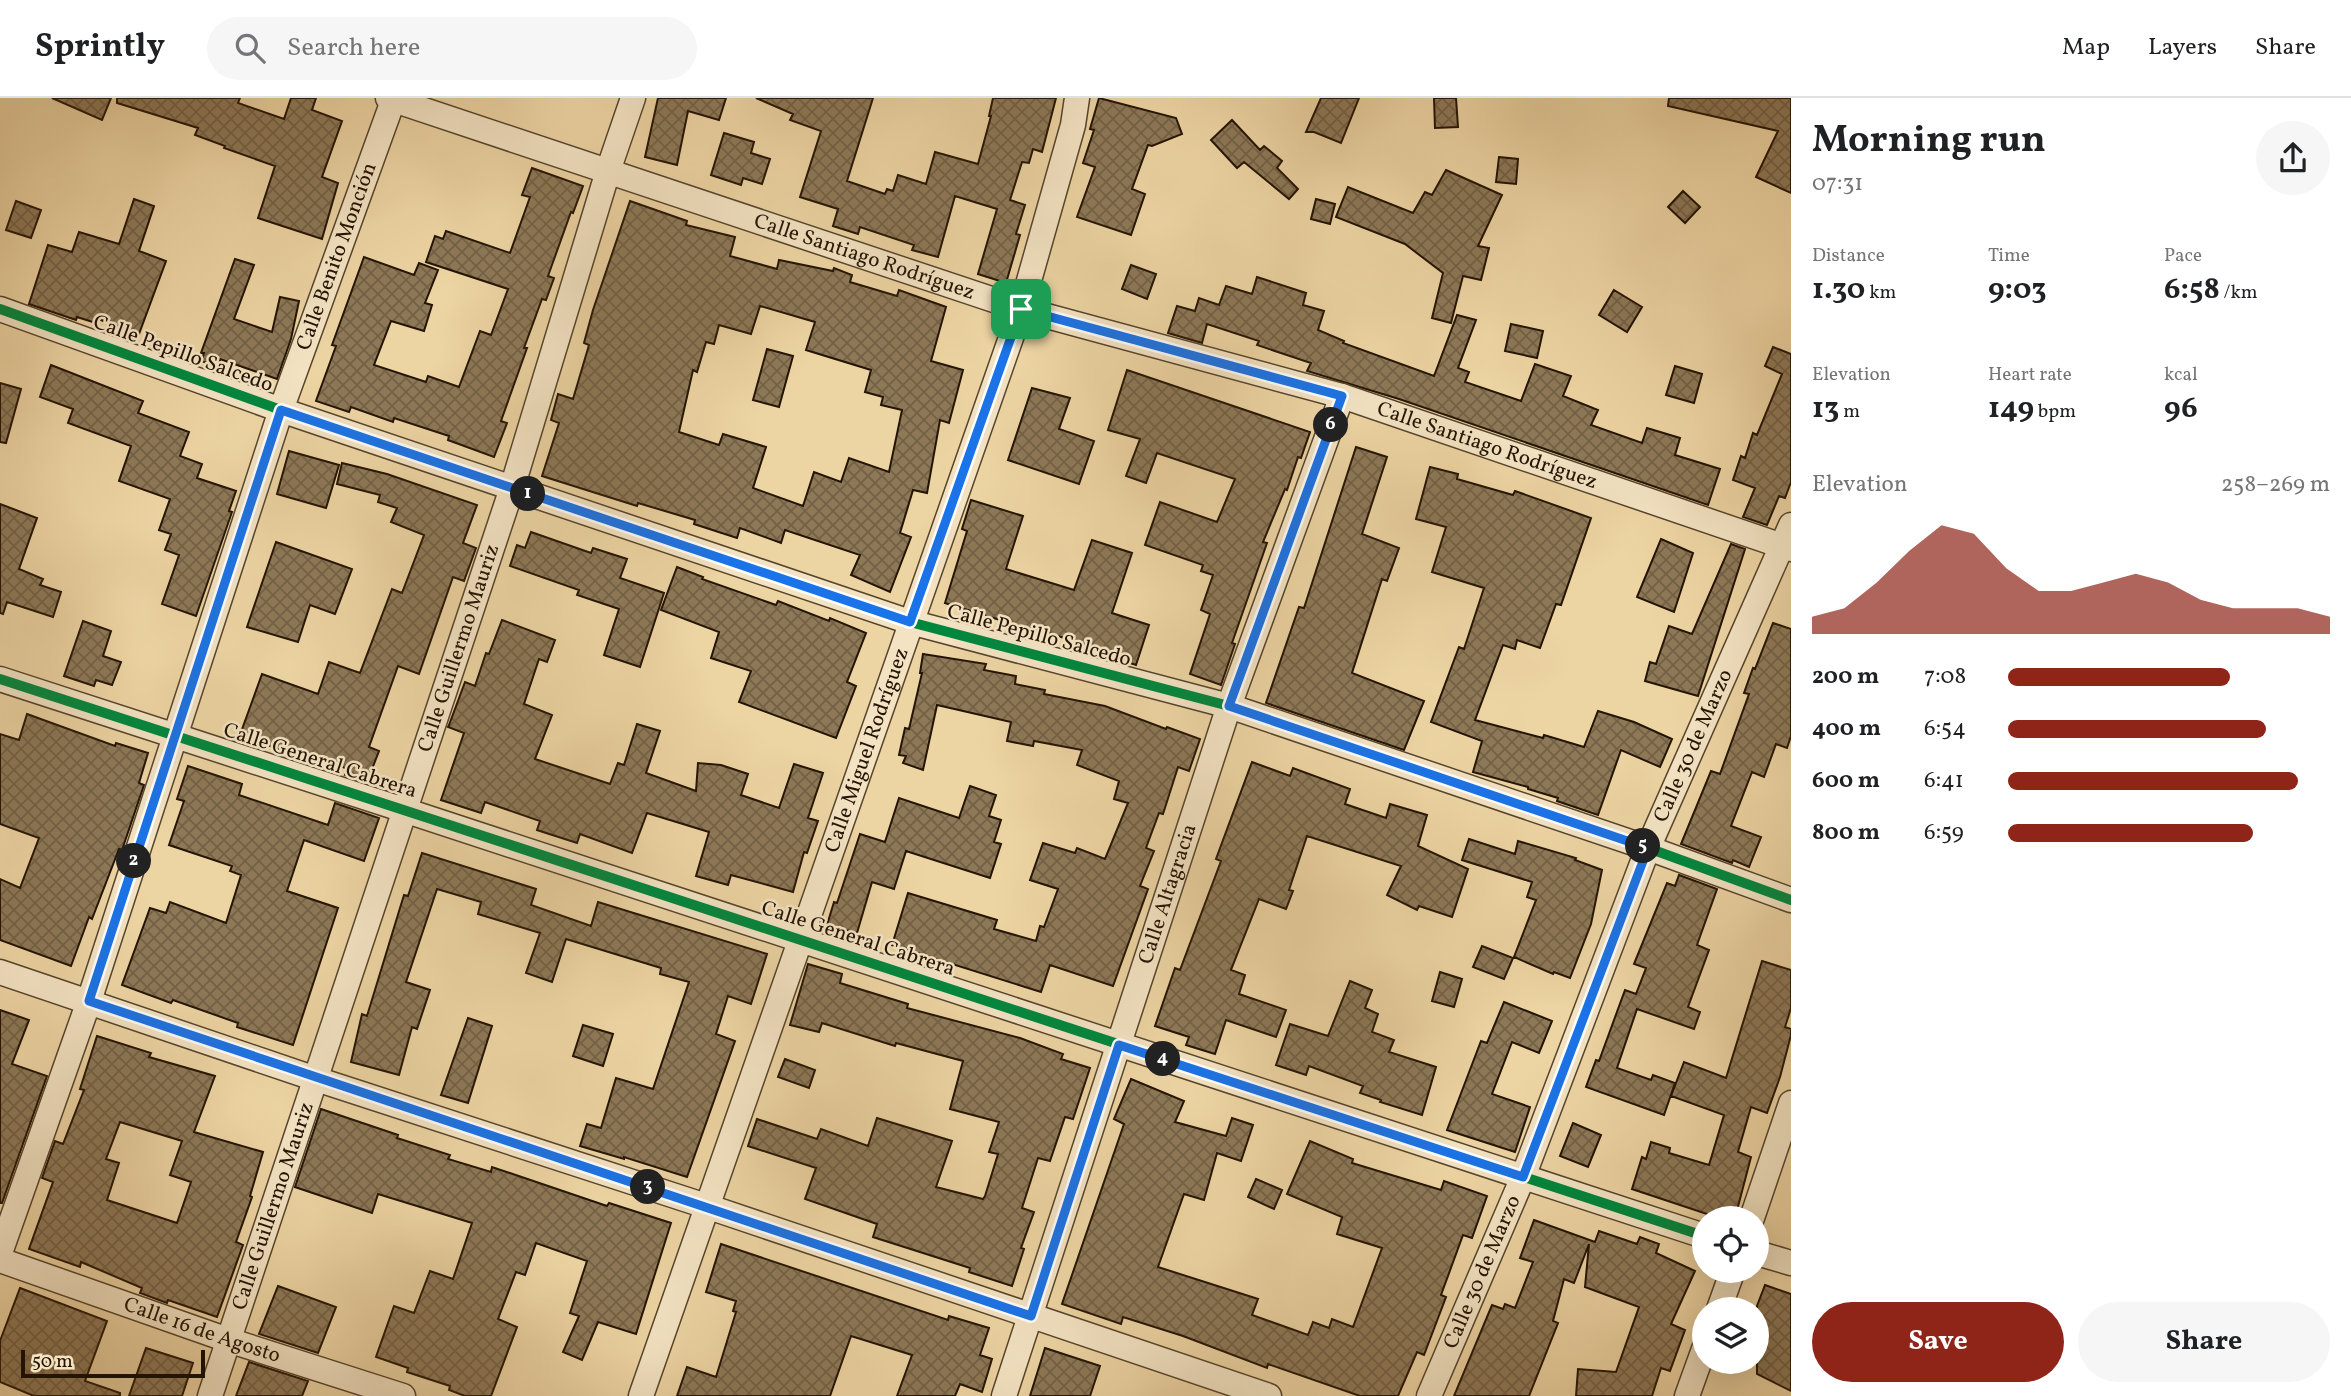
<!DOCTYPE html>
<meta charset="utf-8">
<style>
body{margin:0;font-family:Vollkorn,serif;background:#f6f6f6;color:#202124;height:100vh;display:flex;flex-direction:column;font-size:26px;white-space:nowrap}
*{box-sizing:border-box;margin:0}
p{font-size:23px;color:#757577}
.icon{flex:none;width:38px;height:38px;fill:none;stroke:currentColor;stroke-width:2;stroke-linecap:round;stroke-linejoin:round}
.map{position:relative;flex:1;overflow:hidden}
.details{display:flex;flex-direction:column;background:#fff;width:560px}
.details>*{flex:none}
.buttons{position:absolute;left:1692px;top:1108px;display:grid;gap:14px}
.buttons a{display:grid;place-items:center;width:77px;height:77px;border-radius:50%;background:#fff;box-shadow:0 7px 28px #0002;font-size:35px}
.scale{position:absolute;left:21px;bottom:18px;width:184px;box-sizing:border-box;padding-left:7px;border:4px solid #241404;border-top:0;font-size:19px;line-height:24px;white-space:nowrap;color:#241404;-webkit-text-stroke:5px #f3e3c3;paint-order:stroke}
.pin{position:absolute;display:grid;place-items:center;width:60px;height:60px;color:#fff;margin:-30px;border-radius:14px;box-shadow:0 4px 10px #0006}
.km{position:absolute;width:35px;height:35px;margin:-18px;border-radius:50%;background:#222;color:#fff;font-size:19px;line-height:35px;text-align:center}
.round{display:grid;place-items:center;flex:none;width:74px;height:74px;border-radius:37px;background:#f6f6f6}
.overview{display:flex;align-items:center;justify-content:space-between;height:119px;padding:0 21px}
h1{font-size:38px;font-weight:700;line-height:52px}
.figures{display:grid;grid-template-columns:repeat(3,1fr);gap:10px;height:119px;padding:7px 21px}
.figures div{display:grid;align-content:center}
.figures b{font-size:30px;font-weight:700}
.figures small{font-size:19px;font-weight:400}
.figures p{font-size:19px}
.chart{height:196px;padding:14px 21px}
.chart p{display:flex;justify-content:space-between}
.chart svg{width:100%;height:126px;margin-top:7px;fill:#8f2418;opacity:.7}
.cta{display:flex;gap:14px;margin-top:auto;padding:14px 21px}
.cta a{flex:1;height:80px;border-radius:42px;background:#8f2418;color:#fff;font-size:28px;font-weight:700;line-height:80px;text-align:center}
.cta a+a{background:#f6f6f6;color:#202124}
ul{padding:0 21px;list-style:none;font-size:23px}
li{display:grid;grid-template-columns:112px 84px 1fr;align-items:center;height:52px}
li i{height:18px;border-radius:9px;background:#8f2418}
header{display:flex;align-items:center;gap:42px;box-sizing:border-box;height:98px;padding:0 35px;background:#fff;border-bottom:2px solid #e0e0e0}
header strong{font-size:33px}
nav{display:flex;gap:38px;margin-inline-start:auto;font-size:24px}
.search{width:490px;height:63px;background:#f6f6f6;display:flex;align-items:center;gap:18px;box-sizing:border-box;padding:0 24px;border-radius:38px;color:#757577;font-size:26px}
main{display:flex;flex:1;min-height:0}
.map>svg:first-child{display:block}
.building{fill:url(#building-cross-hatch);stroke:#241404;stroke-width:2;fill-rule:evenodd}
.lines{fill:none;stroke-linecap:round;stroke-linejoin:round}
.minor-casing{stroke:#56442c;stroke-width:27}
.minor{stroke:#f3e3c3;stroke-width:24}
.cycleway-casing{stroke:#f3e3c3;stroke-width:15}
.cycleway{stroke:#00873e;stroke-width:10}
.route-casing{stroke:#fff;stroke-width:14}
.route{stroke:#1a73e8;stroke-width:9}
.labels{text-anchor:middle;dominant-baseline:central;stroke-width:5;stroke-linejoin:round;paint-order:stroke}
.street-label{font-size:21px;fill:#241404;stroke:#f3e3c3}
</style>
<header>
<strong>Sprintly</strong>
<div class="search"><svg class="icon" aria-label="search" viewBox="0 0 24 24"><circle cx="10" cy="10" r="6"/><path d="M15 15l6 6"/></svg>Search here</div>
<nav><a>Map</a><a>Layers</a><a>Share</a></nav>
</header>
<main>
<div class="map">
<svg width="1791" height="1298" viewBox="0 0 1791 1298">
<defs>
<pattern id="building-cross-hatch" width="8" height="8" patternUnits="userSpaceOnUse" patternTransform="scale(1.75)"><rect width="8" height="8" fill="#8d7857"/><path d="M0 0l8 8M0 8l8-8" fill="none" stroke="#736146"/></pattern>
</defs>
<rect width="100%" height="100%" fill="#edd4a3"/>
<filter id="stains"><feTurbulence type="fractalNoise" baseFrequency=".00286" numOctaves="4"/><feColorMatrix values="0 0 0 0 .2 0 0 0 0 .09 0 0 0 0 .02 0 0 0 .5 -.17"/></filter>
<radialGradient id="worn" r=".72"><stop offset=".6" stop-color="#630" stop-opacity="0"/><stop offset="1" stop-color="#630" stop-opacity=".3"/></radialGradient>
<path class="building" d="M52,0H111L102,22Z
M117,0H240L238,5L284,21L291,0H316L312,12L342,23L322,79L338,85L322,141L258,120L275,68L224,50L225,48L195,37L198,30L117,5Z
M658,0H726L719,22L688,13L677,67L645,59Z
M756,0H873L847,83L885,96L887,91L893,93L898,77L926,86L935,54L978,66L991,18H989L993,0H1056L1042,54L1033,51L1029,65L1022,64L1010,102L1025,107L1016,136L1020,137L1006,185L978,176L997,111L955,98L938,159L912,152L914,147L860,129L858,136L833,128L838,111L800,99L821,33L790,22L793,16Z
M1099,0L1176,20L1182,36L1152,48L1148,47L1132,91L1145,96L1131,137L1077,119L1095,69L1083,65L1094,32L1090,31Z
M1321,0H1359L1341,45L1314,34H1306Z
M1434,0H1456L1458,29L1435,30Z
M1669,0H1791V95L1756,79L1778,33L1668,8Z
M1232,22L1260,52L1264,48L1282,63L1277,70L1298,91L1289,101L1244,64L1237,70L1211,42Z
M724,35L754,44L751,55L770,61L762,86L743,80L741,87L711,77Z
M1499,59L1518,61L1516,86L1496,84Z
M532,70L583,88L573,115L571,114L548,178L554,180L546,202L542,201L524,250H527L501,323L507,325L494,359L448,342L449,338L394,320L393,324L351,309L349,314L316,303L336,248L332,247L364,159L414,177L419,165L438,172L425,205L432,207L424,233L391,223L374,267L426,284L428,278L459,289L480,233L491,237L508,191L426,164L435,138L443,141L446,133L510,155L530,99L522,97Z
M1446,72L1502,97L1478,148L1489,150L1481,182L1463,178L1451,225L1432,220L1443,175L1405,146L1336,119L1348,89L1413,115L1425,94L1432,97Z
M1683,93L1700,109L1685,125L1668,109Z
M134,101L154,108L139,153L166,163L139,236L98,221L96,225L77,219L76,222L29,206L48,147L72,154L79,134L119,146Z
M1316,101L1335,106L1330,126L1311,121Z
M16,103L41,112L31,140L6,132Z
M630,103L687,123L686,127L735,139L730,158L777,171L779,162L833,173L834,170L852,177L850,184L897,198L899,192L946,209L931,263L963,272L949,325L940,322L927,395L913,392L900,435L911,439L890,494L851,477L860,457L785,432L781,445L740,430L737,440L694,426L695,422L638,405L637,408L542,378L559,325L551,322L558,296L573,301L589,247L584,245L593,212ZM760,208L815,224L806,252L871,272L865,294L883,299L881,307L902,312L889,374L849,360L841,384L814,374L803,408L753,390L766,349L723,336L719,347L679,334L693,272L697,274L706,244L714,246L719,227L751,236Z
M235,161L254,167L234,221L272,234L280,199L299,203L291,241L277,281L220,261L218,269L201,263L204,255H201Z
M1131,167L1156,176L1147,201L1122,191Z
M1257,179L1306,195L1303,207L1324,213L1318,232L1344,243L1343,245L1434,278L1457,217L1476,222L1458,270L1469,274L1465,284L1521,303L1535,266L1571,278L1563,298L1598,312L1591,327L1642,345L1647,330L1680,340L1675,357L1720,371L1708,407L1399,301L1307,273L1311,265L1257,247L1259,243L1207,226L1202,245L1168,235L1177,208L1195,213L1199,200L1219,207L1226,188L1252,196Z
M1614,192L1642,209L1627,234L1599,217Z
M1511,226L1543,233L1537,260L1505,253Z
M1773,249L1791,256V384L1785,400L1779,398L1767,427L1743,419L1755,390L1733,382L1741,358L1745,360L1753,335L1757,337L1782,276L1765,268Z
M767,251L793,258L779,309L753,302Z
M51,267L143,303L138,315L189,334L180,358L202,366L197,380L236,393L229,413L232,414L196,518L162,506L179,457L165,452L171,436L159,432L170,401L119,383L131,348L68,325L73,311L40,299Z
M1675,268L1702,276L1694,305L1666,297Z
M1127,272L1310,334L1301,360L1298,359L1287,392L1285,391L1263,444L1267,445L1232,545L1235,546L1221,587L1190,576L1210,516L1201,512L1213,477L1201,473L1203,467L1145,447L1160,404L1217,424L1235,381L1157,355L1146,385L1126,378L1140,341L1108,332Z
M0,285L21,291L6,345L0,344Z
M1032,290L1070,300L1059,331L1094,343L1079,386L1008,362Z
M1356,349L1387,359L1362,436L1399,450L1387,483L1382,481L1352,575L1424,603L1404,652L1266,605L1299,509L1304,510Z
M289,353L339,367L326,410L277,396Z
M342,365L387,376L477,407L463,445L476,450L464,483L453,479L419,576L398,568L369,649L379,653L367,684L345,677L348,671L286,648L284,653L240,637L262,576L318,596L329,564L360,575L392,491L402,495L424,437L391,424L397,410L378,404L380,397L337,386Z
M1430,369L1458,376L1457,381L1513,397L1515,393L1591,420L1561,507L1556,506L1540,550L1517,542L1515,551L1503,547L1475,622L1543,640L1544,637L1584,649L1598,613L1634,624L1672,641L1660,669L1621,652L1598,717L1557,703L1558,700L1528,691V689L1473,674L1482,643L1431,624L1459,549L1464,551L1484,490L1432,474L1446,429L1416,421Z
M971,402L1023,418L1006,471L1074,492L1092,442L1132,455L1112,515L1149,527L1136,567L1106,557L1107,554L1049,535L1048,540L1013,529V526L945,505L967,433L962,431Z
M0,406L37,420L19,471L43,481L40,487L61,494L53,519L7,504L3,516L0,515Z
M531,434L591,455L593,450L627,461L620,480L664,495L640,569L604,557L619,511L577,497L579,492L510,468L517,447L525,450Z
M1661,441L1693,455L1674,514L1637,499Z
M276,444L352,471L335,516L310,507L298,544L247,529Z
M1731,446L1745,451L1698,598L1645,583L1650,564L1656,566L1669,528L1692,536Z
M677,469L703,479L702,481L776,507L778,503L829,523L830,520L866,535L847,584L856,588L836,640L739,604L751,573L711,560L719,534L661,512Z
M502,522L555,542L547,564L539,561L524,606L552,617L535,661L610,686L618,665L624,667L637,626L660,633L646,675L696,693L698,665L721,667L748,676L741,697L779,710L794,666L823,675L808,720L818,723L807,755L804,754L793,794L731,777L728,787L696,778L709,734L647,715L632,755L580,736L577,745L537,732L540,723L485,704L481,715L441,702L464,635L448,629L449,627L465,584L475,588L486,555L489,556Z
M83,523L111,533L103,558L121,564L112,587L96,582L94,588L64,578Z
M1773,525L1791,531V638L1787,650L1776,646L1764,679L1752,674L1731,728L1761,739L1749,769L1733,762L1732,765L1681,746L1711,673L1720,676L1749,596L1744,595L1753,570L1755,571Z
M923,556L986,566L984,572L1016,578L1015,586L1045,592L1044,596L1105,608L1166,631L1167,629L1200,641L1189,673L1178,669L1163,716L1159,715L1146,750L1154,753L1140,788L1148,791L1113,888L1050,867L1041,894L892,847L908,795L997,822L994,831L1036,843L1040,828L1044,829L1058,791L1030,782L1043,745L1075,755L1077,750L1105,761L1128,705L1114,701L1119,683L1077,667L1082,652L1034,643L1033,648L1007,643L1011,624L937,607L923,672L903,665L906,658L899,657L905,630L909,631L922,575H920Z
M27,616L115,648L116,645L148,655L139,685L144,687L122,752L119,751L92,821L89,819L71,868L0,842V781L20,790L39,740L0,726V636L19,642Z
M1252,664L1290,678L1293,670L1350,691L1345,706L1386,720L1390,706L1427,717L1418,748L1468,771L1452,819L1419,808L1417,812L1387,797L1401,768L1307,738L1289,792L1293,793L1286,811L1259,801L1231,872L1245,877L1239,896L1286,912L1276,939L1226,922L1215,956L1186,947L1189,939L1155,928L1175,870L1180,872L1221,763L1216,761Z
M188,668L242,686L239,697L328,727L335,705L379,720L364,763L304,742L287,793L338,810L293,947L237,929L238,925L173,902L171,905L122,887L150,810L166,815L170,804L226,825L241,777L230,773L232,768L169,747L184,703L177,701Z
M970,688L996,697L989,718L1001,722L994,744L1001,746L990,780L906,753L894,791L872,784L857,835L827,827L834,804L837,805L860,736L885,744L899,700L959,720Z
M1469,741L1515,756L1518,743L1576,760L1575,762L1602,772L1591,826L1570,880L1554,874L1553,876L1514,859L1536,802L1527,799L1532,784L1462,762Z
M422,755L536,791L531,807L591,828L598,804L767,856L751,906L728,898L716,936L735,943L687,1079L624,1059V1061L580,1048L587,1026L601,1030L616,980L653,991L689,884L660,876L661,870L566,841L552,884L526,875L540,835L478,816L481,804L437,791L406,884L430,892L417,931L412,929L399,977L351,964L362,916L367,918L404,797L408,798Z
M1679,777L1717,791L1697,847L1709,852L1688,909L1700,914L1694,931L1637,911L1617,970L1651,982L1653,977L1675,985L1664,1017L1586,989L1596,962L1599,963L1625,892L1636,896L1646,870L1634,866L1667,785L1675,788Z
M1482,848L1513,860L1504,881L1473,869Z
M1762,863L1791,872V910L1785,929L1791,931V937L1780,979L1767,1015L1751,1009L1738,1054L1751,1059L1735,1120H1719L1632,1091L1642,1059L1646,1061L1651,1044L1670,1050L1669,1055L1709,1067L1724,1017L1671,998L1684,964L1726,980Z
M808,866L842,876L840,885L908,906L907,910L1020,940L1063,956L1061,961L1090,970L1073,1021L1065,1019L1050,1063L1038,1060L1022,1110L1034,1114L1021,1150L1024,1151L1012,1188L969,1174L970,1170L873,1139L877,1126L805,1101L816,1070L748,1048L757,1021L817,1041L821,1031L868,1048L877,1020L952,1043L936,1089L983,1101L985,1098L998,1056L989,1054L999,1024L950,1011L963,963L896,945L895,948L822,925L819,934L790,927Z
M1440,874L1462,881L1454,909L1432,903Z
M1350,883L1372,892L1365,910L1378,916L1372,934L1394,942L1389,954L1436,969L1422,1017L1380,1004L1381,1002L1360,995L1363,988L1309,968L1306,977L1276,967L1290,926L1328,938Z
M1504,904L1552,923L1539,955L1512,944L1492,996L1530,1009L1515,1054L1447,1032L1481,943L1487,945Z
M0,912L29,922L12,966L47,978L2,1105H0Z
M468,920L492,928L468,1005L441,997Z
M583,927L613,936L603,968L573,958Z
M97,938L151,955L149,959L215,978L194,1034L263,1054L250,1098L252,1099L236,1144L243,1147L217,1219L168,1202L167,1205L140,1195L142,1190L81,1164L80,1169L29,1151L53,1084L42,1080L55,1043L63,1046L84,992L80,991ZM120,1024L182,1043L170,1077L191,1084L177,1125L107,1102L119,1065L106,1061Z
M785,961L815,972L809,990L778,979Z
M1131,981L1184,1003L1175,1024L1226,1038L1232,1020L1253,1027L1241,1063L1217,1055L1204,1102L1184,1096L1158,1169L1258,1201L1252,1217L1297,1233L1308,1237L1313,1224L1329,1230L1332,1221L1353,1229L1382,1150L1337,1136L1342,1119L1287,1096L1310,1043L1353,1061L1352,1065L1441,1092L1444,1083L1487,1098L1472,1140L1463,1137L1441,1197L1446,1199L1424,1257L1417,1254L1398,1298H1360L1268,1266L1267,1270L1183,1238L1123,1219L1121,1226L1062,1206L1124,1026L1114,1021Z
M321,1011L398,1037L397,1040L450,1057L448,1061L491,1074L492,1069L607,1108L609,1105L671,1125L636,1236L598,1224L582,1262L563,1254L579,1218L570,1215L587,1163L536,1145L525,1177L516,1174L498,1221L517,1229L491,1298H465L449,1292L450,1288L407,1274L408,1270L376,1259L394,1208L414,1215L430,1173L453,1181L472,1125L378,1096L372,1115L295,1089Z
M1573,1025L1601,1037L1588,1069L1560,1058Z
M1256,1081L1282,1092L1274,1111L1248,1099Z
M1534,1122L1595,1144L1599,1133L1637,1146L1640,1139L1659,1146L1656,1155L1695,1173L1671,1226L1685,1232L1670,1273L1661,1270L1652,1298H1576L1578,1271L1616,1274L1639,1209L1585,1189L1589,1146L1574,1185L1564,1181L1553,1223L1558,1225L1529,1298H1454L1492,1207L1503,1211L1505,1206L1515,1210L1533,1164L1520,1160Z
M721,1146L948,1222L949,1218L989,1230L980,1257L992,1261L982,1294L960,1286L955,1298H897L912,1257L851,1238L830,1298H677L687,1269L716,1279L736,1214L733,1213L736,1203L706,1194Z
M1765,1187L1791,1196V1293L1757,1276V1208Z
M278,1188L336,1209L318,1255L259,1236Z
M20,1190L107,1223L85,1283L120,1295V1298H34L0,1284V1243Z
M146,1250L193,1265L182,1298H129Z
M1045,1250L1100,1268L1090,1298H1030Z
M249,1264L308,1283L302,1298H236Z"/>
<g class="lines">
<g class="minor-casing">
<g id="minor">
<path id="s1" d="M388,0L1021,211L1342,298L1791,451"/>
<path d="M0,211L281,312L910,524L1229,608L1648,750L1791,802"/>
<path d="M0,581C569,764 1136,954 1704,1138"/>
<path d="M0,874L316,981L706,1108L1269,1298"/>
<path d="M1752,1120L1791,1005"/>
<path id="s2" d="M0,1155L89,903L281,312L394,0"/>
<path d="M1757,1155L1791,1165"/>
<path id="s3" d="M0,1162L228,1242L403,1298"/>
<path d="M1719,1211L1733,1172"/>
<path id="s4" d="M210,1298L512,390L608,73L633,0"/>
<path id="s5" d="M641,1298L1021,211L1073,27L1077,0"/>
<path id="s6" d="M1004,1298L1229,608L1342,298"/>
<path id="s7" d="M1429,1298L1523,1079L1648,750L1791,427"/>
<path d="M1687,1298L1704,1251"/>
</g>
</g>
<use href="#minor" class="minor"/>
<g class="cycleway-casing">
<path id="cycleway" d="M0,211L281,312L910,524L1229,608L1648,750L1791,802
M0,581C569,764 1136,954 1704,1138"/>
</g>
<use href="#cycleway" class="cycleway"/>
</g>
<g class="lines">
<g class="route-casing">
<path id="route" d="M1021,211L1342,298L1229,608L1648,750L1523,1079L1119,947L1031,1218C718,1112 403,1010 89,903L281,312L910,524Z"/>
</g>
<use href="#route" class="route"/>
</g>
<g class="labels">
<g class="street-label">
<text stroke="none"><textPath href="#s1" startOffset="502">Calle Santiago Rodríguez</textPath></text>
<text stroke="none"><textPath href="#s2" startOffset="1052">Calle Benito Monción</textPath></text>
<text transform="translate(183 256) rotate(20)">Calle Pepillo Salcedo</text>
<text stroke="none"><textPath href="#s1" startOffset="1153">Calle Santiago Rodríguez</textPath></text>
<text transform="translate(1039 538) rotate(15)">Calle Pepillo Salcedo</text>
<text stroke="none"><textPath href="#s4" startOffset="788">Calle Guillermo Mauriz</textPath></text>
<text stroke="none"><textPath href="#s7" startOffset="702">Calle 30 de Marzo</textPath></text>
<text stroke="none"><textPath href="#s5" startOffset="684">Calle Miguel Rodríguez</textPath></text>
<text transform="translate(320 663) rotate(18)">Calle General Cabrera</text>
<text stroke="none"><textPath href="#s6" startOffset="528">Calle Altagracia</textPath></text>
<text transform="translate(858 841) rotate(18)">Calle General Cabrera</text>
<text stroke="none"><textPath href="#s4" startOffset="200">Calle Guillermo Mauriz</textPath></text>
<text stroke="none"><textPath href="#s7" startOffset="135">Calle 30 de Marzo</textPath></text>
<text stroke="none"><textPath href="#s3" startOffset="214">Calle 16 de Agosto</textPath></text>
</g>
</g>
<rect width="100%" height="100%" filter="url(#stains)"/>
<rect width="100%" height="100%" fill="url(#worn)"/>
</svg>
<div class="buttons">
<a><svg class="icon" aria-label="locate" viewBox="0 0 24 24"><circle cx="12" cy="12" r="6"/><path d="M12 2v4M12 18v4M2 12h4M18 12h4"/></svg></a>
<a><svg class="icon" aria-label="layers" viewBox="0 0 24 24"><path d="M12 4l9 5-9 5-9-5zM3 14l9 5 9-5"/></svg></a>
</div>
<div class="scale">50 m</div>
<div class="pin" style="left:1021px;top:211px;background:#1e9e55"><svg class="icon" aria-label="arrive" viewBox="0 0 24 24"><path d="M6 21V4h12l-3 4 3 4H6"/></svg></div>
<b class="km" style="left:528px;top:396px">1</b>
<b class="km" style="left:134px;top:763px">2</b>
<b class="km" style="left:648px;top:1089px">3</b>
<b class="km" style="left:1163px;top:961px">4</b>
<b class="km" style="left:1643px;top:748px">5</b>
<b class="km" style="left:1331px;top:327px">6</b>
</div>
<section class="details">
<div class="overview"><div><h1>Morning run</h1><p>07:31</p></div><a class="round"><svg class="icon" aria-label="share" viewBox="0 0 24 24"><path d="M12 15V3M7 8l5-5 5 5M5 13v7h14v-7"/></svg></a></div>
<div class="figures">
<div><p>Distance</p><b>1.30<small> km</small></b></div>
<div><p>Time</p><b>9:03</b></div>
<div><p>Pace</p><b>6:58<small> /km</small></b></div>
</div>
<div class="figures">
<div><p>Elevation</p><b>13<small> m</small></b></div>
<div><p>Heart rate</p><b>149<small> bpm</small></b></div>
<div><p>kcal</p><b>96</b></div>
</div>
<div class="chart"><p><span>Elevation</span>258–269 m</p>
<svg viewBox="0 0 160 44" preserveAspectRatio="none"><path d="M0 44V38L10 35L20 26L30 15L40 6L50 9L60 21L70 29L80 29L90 26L100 23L110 26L120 32L130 35L140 35L150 35L160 38V44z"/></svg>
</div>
<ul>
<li><b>200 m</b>7:08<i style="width:69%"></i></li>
<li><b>400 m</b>6:54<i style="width:80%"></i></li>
<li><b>600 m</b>6:41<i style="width:90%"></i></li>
<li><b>800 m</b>6:59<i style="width:76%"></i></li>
</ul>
<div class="cta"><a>Save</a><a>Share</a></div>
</section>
</main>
